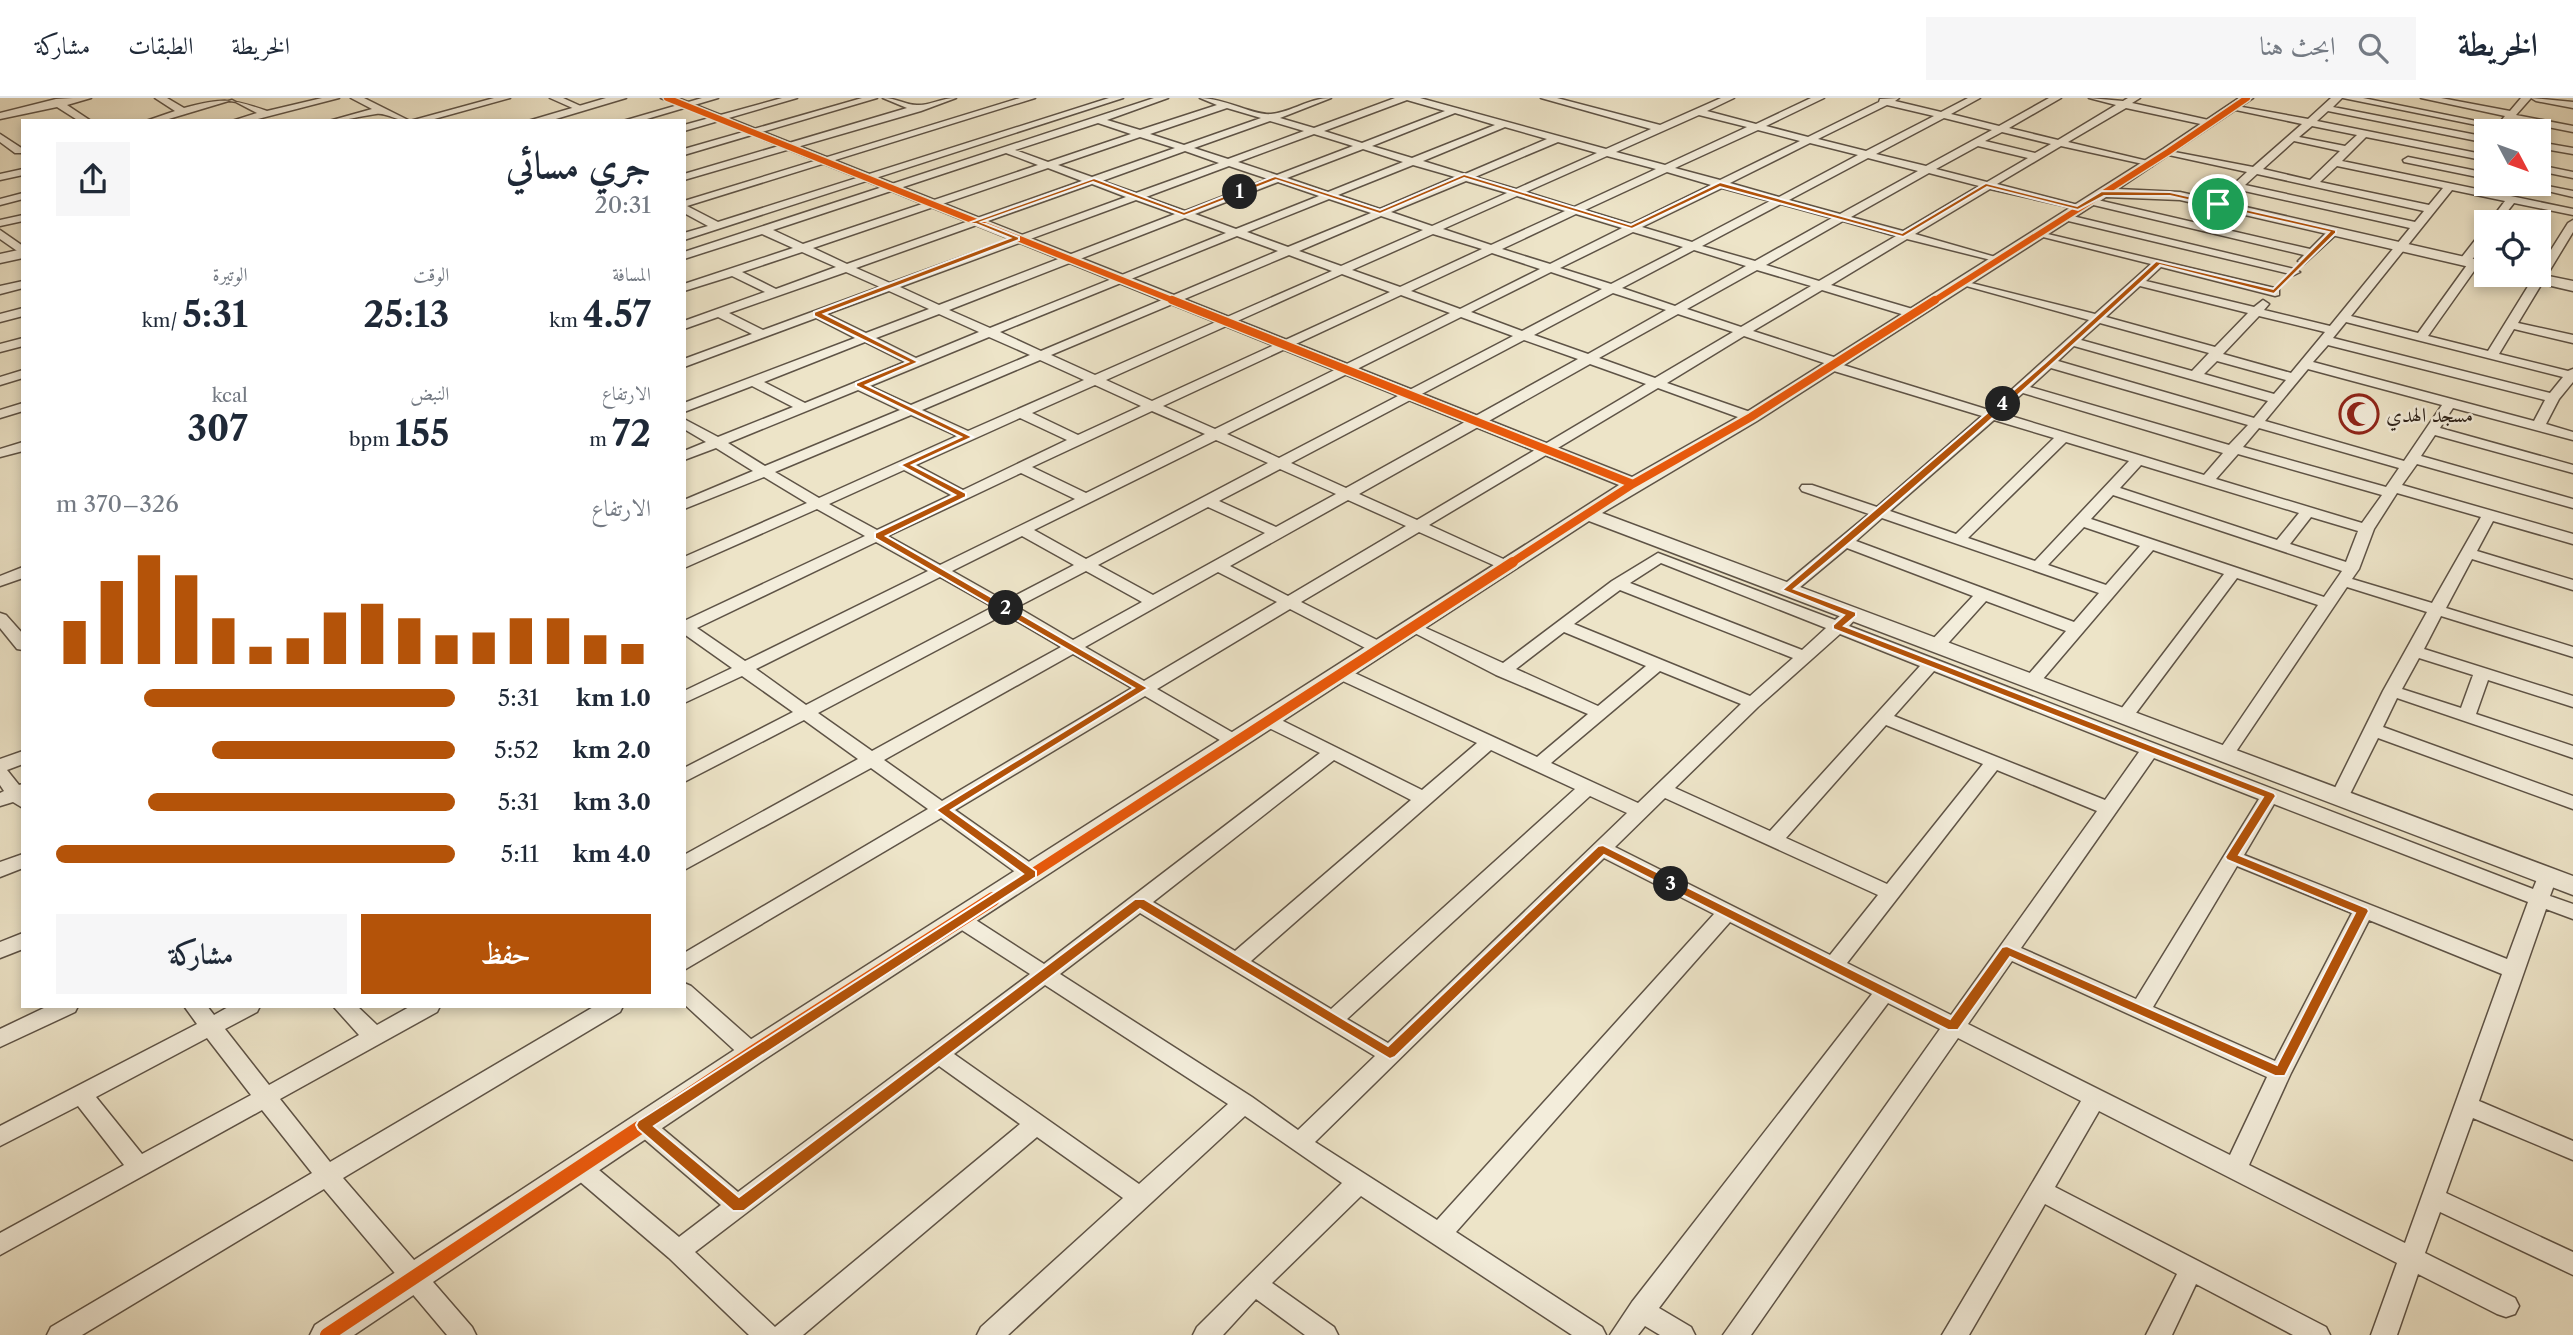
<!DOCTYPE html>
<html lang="ar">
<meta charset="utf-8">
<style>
body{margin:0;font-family:"Libre Caslon Text",Amiri,serif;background:#f6f6f7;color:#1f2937;direction:rtl;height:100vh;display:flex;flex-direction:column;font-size:26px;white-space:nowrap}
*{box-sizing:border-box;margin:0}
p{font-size:23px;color:#747a83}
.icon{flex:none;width:38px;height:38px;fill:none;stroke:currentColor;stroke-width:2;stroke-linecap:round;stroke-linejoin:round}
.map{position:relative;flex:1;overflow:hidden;direction:ltr}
.panel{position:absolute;left:21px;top:21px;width:665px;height:889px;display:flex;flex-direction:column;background:#fff;border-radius:0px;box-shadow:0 4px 10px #0003;direction:rtl}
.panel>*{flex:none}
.needle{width:46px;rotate:131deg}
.buttons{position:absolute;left:2474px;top:21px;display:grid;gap:14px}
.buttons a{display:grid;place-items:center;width:77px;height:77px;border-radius:0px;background:#fff;box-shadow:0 4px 10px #0003;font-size:35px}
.pin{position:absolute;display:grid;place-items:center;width:60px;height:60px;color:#fff;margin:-30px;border:4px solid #fff;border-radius:50%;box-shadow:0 2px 7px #0007}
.km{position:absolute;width:35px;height:35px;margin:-18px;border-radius:50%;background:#222;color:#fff;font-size:19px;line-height:35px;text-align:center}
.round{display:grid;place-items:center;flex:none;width:74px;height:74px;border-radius:0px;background:#f6f6f7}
.summary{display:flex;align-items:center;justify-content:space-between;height:119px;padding:0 35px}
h1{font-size:38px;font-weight:800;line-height:52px}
.figures{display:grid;grid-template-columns:repeat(3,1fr);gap:10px;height:119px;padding:7px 35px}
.figures div{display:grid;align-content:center}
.figures b{font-size:35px;font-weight:800}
.figures small{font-size:19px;font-weight:400}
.figures p{font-size:19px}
.chart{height:196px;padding:14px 35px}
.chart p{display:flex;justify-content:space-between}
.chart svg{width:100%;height:126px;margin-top:7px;stroke:#b45309;stroke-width:6}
.action{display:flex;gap:14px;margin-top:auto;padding:14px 35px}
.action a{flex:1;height:80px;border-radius:0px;background:#b45309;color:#fff;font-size:28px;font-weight:800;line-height:80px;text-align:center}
.action a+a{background:#f6f6f7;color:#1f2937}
ul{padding:0 35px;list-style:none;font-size:23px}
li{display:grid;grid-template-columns:112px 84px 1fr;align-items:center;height:52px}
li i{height:18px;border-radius:9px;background:#b45309}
header{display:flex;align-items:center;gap:42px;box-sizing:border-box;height:98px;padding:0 35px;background:#fff;border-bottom:2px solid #e0e1e3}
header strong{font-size:33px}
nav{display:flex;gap:38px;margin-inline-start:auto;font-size:24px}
.search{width:490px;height:63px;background:#f6f6f7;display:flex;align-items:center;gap:18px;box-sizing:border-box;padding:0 24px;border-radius:0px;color:#747a83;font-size:26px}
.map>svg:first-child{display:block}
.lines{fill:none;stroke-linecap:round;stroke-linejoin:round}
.minor-casing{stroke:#5e5346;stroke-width:3}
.tertiary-casing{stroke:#5e5346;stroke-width:3}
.minor{fill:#f3eddb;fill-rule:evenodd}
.tertiary{fill:#f3eddb;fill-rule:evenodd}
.cycleway-far3-casing{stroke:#f3eddb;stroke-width:9}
.cycleway-far2-casing{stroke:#f3eddb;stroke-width:11}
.cycleway-far1-casing{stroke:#f3eddb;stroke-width:15}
.cycleway-casing{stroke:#f3eddb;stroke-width:18}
.cycleway-far3{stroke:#e8590c;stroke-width:6}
.cycleway-far2{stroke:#e8590c;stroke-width:8}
.cycleway-far1{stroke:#e8590c;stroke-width:10}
.cycleway{stroke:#e8590c;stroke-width:14}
.route{fill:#b45309;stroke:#fff;stroke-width:2;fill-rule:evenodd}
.labels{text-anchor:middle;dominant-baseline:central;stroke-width:5;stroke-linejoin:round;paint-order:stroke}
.far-poi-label{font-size:21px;fill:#2e231a;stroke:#f3eddb;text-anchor:start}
</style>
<header>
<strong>الخريطة</strong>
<div class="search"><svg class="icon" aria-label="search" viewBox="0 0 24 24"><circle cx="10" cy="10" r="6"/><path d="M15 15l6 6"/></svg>ابحث هنا</div>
<nav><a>الخريطة</a><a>الطبقات</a><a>مشاركة</a></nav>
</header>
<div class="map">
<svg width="2573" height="1237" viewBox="0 0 2573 1237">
<rect width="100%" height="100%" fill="#ede4c8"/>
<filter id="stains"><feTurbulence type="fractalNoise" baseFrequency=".00286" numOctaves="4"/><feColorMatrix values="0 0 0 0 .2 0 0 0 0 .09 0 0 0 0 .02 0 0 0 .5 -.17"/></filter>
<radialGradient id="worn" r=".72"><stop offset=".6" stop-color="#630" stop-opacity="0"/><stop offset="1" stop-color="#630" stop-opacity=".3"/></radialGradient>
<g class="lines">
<g class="minor-casing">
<path id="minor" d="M73,0H91L67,7L91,23H79L57,9L0,21V15L56,1Z
M155,0H167L184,10C223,0 230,0 267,13L322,0H339L250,23H232L257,15L232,2L162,23H146L175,13Z
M351,0H364L410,23C397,23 385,14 376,16C360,18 346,23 329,23L372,11Z
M494,0H510L427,23H410Z
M550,0H563L585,10L577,12Z
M702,0H718L640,23H623Z
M782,0H797L684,33V27Z
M862,0H877L684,57V51Z
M883,0C896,0 906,7 917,7C928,8 942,0 956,0L921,13L684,82V76L907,10Z
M1020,0H1035L687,108L718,124L1109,0H1123L684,142V135L708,128L684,115V103Z
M1154,0H1168L1107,22L1140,32L1217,7L1200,0C1224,0 1255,18 1271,16C1292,14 1309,0 1331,0L1280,20L1314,30L1395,0H1420L1606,51L1651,31L1541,0H1557L1660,27L1721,0H1734L1707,13L1756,26L1811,0H1824L1766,28L1808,39L1879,4L1880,1L1899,0L1895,3L1941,14L1968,0H1980L1951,16L1999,28L2049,0H2061L2009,30L2058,42L2116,7L2089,0L2123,3L2128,0H2140L2132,5L2213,23L2215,25L2210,28L2126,10L2068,44L2152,64V68L2061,48L1997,86L2082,108V112L1990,91L1915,136L1999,160V164L1907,141L1831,187L1916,212V218H1908L1822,192L1753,233L1840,261V266L1989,312L2089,222L1959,186V182L2095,216L2151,166L2035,137V133L2279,191V197L2275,198L2161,169L2146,183L2254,209L2263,202L2269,206L2264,212L2330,228L2410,130L2240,92L2222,108H2214V104L2247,74L2164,56V52L2253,69L2302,26L2231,11V7L2308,21L2331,0H2342L2333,9L2487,39V45L2328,13L2317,23L2487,57V63L2366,39L2342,63L2573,111V117L2514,105L2499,124H2489L2505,103L2452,92L2351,218L2418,235L2467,167L2458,164L2483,132L2487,131V142L2471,163L2479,166L2428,238L2488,253L2535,177H2539V171L2568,125L2573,122V134L2518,225L2573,237V245L2514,231L2499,256L2568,273L2573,271V284L2559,301L2546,326L2573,334V342L2453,310L2440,330L2573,367V375L2435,337L2421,358L2573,401V410L2417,366L2402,387L2573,436V446L2493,423L2477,453L2573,482V492L2472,461L2446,510L2573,549V559L2441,518L2424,551L2573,598V609L2488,582L2476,616L2573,648V660L2397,600L2383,629L2573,698V711L2378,640L2346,704H2332L2330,700L2383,593L2427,514L2347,489L2231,661L2225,663L2216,657L2318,507L2237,480L2130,623L2124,624L2115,619L2224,476L2153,452L2037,588L2031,589L2022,584L2066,533L1986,503L1942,552H1930L1928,548L1930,544L1973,498L1847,450L1793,495H1781L1779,492L1781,489L1869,416L1802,393L1800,390L1802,387H1812L1877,409L1982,318L1824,270V265L1744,238L1667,285L1756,316V322H1746L1658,290L1429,427L1510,464L1513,467L1510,470H1500L1419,434L1301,504L1385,546L1387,550L1385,554H1373L1290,511L1157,591L1242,640L1245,644L1242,648H1230L1145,598L955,712L1039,771L1042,776L1039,781H1025L941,720L684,872V855L928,711L871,670L684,772V757L858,661L804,622L684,684V670L793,614L742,578L684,605V593L732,570L684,536V523L865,438L817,411L684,470V459L807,405L764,379L684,411V402L753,373L716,350L684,362V353L706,344L684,331V321L718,339L793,309L752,288L684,314V305L855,240L816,220L684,269V261L752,236L718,219L684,231V223L765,194L732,178L684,193V186L793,150L762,136L684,161V154ZM1407,2L1445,13L1362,45L1324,33ZM1887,7L1934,18L1866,53L1818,41ZM1227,10L1261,20L1184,47L1150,36ZM1455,15L1495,27L1412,60L1372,48ZM1699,17L1747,29L1665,67L1616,54ZM1944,20L1992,32L1926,68L1876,56ZM1270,23L1304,33L1228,61L1194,50ZM1098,25L1131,36L1048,64L1015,52ZM2312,28L2357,37L2345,48L2299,39ZM1505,29L1547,41L1465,76L1423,63ZM1758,32L1800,43L1720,82L1675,70ZM2002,34L2051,46L2035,55L1985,43ZM1314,36L1353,48L1277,77L1238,64ZM1140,39L1175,50L1092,79L1058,67ZM2294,43L2340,53L2310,82L2263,71ZM1558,44L1597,55L1516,91L1475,79ZM1810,45L1858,57L1779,99L1730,85ZM1978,48L2028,60L1987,84L1936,71ZM1363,51L1403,64L1328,94L1287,80ZM1185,53L1219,65L1136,95L1102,83ZM1006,55L1038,67L803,146L773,132ZM1607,58L1656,71L1574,109L1526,94ZM1868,60L1918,73L1840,116L1789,102ZM1413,67L1455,79L1380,111L1338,97ZM1229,68L1268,81L1185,113L1146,99ZM2337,68L2443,90L2429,107L2320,84ZM1048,70L1082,83L847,166L813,150ZM1667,74L1711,87L1631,126L1585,112ZM1929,75L1979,88L1903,133L1851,119ZM2257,76L2424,113L2415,124L2245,87ZM1466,83L1507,95L1432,128L1391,114ZM1278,84L1319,98L1236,131L1195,116ZM1092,86L1126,99L890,185L856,170ZM1722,90L1770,103L1692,144L1642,129ZM1517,98L1565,113L1491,147L1443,131ZM1329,101L1371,115L1288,149L1247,134ZM1136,102L1175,116L939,207L900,189ZM1781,106L1832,120L1755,163L1702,148ZM1576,116L1622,130L1550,166L1502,151ZM1381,118L1423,132L1341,168L1299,153ZM1185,120L1226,135L990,230L949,212ZM1843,123L1896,138L1819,183L1766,167ZM1633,134L1683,149L1611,186L1560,170ZM1433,136L1482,151L1400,189L1352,172ZM1237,138L1278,153L1041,253L1000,234ZM1694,152L1746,168L1675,208L1622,190ZM802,154L836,169L776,191L742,174ZM1492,155L1540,171L1460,211L1411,193ZM1289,157L1332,173L1095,277L1051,257ZM1757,172L1811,188L1741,229L1687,211ZM846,174L880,189L763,232L729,215ZM1551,174L1602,191L1522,233L1471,214ZM1342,176L1390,194L1152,303L1106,282ZM2140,188L2248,215L2215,249L2106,219ZM889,193L929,211L866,235L827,216ZM1613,195L1666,212L1588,256L1534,237ZM1401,197L1450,215L1215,331L1163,308ZM939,216L979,234L916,260L876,240ZM1678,216L1733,234L1655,280L1599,260ZM2259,218L2325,234L2291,275L2223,256ZM1461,219L1513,238L1279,360L1227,336ZM2346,224L2563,279L2550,295L2333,240ZM2100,225L2209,255L2192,273L2081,242ZM989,239L1030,257L911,307L870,288ZM1524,242L1578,261L1346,390L1291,365ZM865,244L905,264L805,305L764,284ZM2328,247L2545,302L2534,323L2313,264ZM2074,248L2268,303L2254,320L2058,263ZM1040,262L1084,282L968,333L922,312ZM2217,263L2286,282L2274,296L2204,276ZM1590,266L1646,286L1417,422L1359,396ZM2051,270L2248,327L2229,347L2030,289ZM2308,271L2442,307L2404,363L2265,323ZM1095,287L1141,308L1078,337L1032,315ZM858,292L900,312L765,368L728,345ZM2023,295L2223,355L2204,377L2001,315ZM1152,313L1205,336L1086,395L1032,369ZM911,317L957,338L819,400L775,374ZM1020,320L1067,342L963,392L916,367ZM1994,322L2054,340L1956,436L1890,413ZM2259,330L2399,370L2386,389L2243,349ZM1216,342L1268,365L1086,461L1034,432ZM2066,344L2129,363L2035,463L1968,440ZM2238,356L2382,397L2362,425L2216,381ZM2141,367L2299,415L2277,442L2120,390ZM1280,371L1336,396L1276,429L1219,403ZM904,372L951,397L877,432L829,406ZM1021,375L1075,401L940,467L888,438ZM2397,395L2481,419L2432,505L2352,481L2359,471L2374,431ZM2113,397L2342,473L2324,499L2091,421ZM1348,402L1406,428L1288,498L1230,468ZM1208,409L1265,435L1153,497L1098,467ZM2311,419L2358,433L2346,464L2290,446ZM1882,420L2099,495L2074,524L1856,443ZM2084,429L2140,448L2106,487L2048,467ZM1022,438L1074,467L1005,503L952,473ZM876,444L928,473L745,563L697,530ZM1086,473L1142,504L1073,542L1017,509ZM1218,474L1277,504L1144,583L1085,549ZM940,479L993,509L806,607L756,571ZM1005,516L1061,549L872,653L818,615ZM1073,556L1132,590L942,703L884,662ZM2419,560L2473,577L2461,610L2402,591Z
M2343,0H2363L2506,29L2501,32Z
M2421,0H2441L2510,13L2521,0H2531L2516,17L2573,28V34L2512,22L2505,27L2500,24L2505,18Z
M2531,0L2573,4V10L2536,3Z
M0,36L23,51V55H15L0,44Z
M2539,44L2573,50V56L2539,50Z
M2408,59L2487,75V81L2404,64L2403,62Z
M2539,67L2573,74V80L2539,73Z
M23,71V77L0,82V76Z
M2518,86H2537L2573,93V99Z
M23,95V101L0,107V101Z
M2089,100L2310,151L2330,131L2340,133L2304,166L2298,163L2304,157L2085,105L2084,103Z
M2064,116L2294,171L2300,174L2294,177L2060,121L2059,119Z
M23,117V123L0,128V122Z
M0,132L23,148V157L0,141Z
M23,183V190L0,196V188Z
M23,210V218L0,224V216Z
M23,240V248L0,254V246Z
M23,272V280L0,287V279Z
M23,305V313L0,320V312Z
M23,344V353L0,359V351Z
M1658,455L1835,522L1846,513H1858L1860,516L1849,528L2533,791L2540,774H2554L2557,779L2550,798L2573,806V821L2546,811L2479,1003L2573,1043V1062L2473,1020L2446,1095L2573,1154V1177L2440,1114L2425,1155L2515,1200L2519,1208L2515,1216L2506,1219L2497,1216L2418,1176L2397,1237H2371L2397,1165L2099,1013L2055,1089L2326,1229L2330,1237H2293L2196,1186L2172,1237H2146L2177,1176L2045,1106L1969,1237H1942L2081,1003L1958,940L1751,1237H1723L1940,931L1888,905L1659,1210L1691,1229L1695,1237H1660L1645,1228L1638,1237H1610L1632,1204L1872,896L1730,824L1456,1134L1602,1229L1606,1237H1572L1361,1098L1272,1185L1334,1229L1338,1237H1305L1256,1201L1223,1237H1193L1197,1229L1342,1085L1245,1018L1008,1237H977L981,1229L1123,1100L1037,1039L803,1237H749L669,1160L571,1076L567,1069L571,1062L579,1060L587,1062L679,1139L721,1107L635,1033L632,1027L635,1021L643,1018L651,1021L738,1094L1030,876L954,827L951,822L954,817H968L1044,866L1320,655L1263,627L1260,623L1263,619H1275L1422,692L1477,645L1334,579L1332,575L1334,571H1346L1537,659L1588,616L1496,577L1403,529L1405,526H1417L1503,565L1612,483ZM1661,465L1826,530L1802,552L1630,485ZM1620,492L1793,560L1750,598L1574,526ZM1564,534L1646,568L1598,608L1516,571ZM1840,536L1920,568L1770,733L1675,690L1758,609ZM1660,573L1741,606L1638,705L1551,665ZM1934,573L2139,654L2105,702L1894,618ZM1886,627L1983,666L1887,786L1786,740ZM1491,652L1575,691L1331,911L1251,863ZM2154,660L2259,701L2136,901L2021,850ZM1334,662L1411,702L1235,853L1153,804ZM1997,672L2097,713L1951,917L1847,865ZM1590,698L1627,715L1388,945L1347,921ZM1665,700L1878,797L1830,857L1615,749ZM2274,706L2528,804L2507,861L2244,757ZM1604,760L1714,816L1437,1122L1315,1044ZM2237,768L2352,815L2275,963L2153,909ZM1140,815L1375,958L1298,1032L1252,999L1060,876ZM2369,822L2502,876L2405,1145L2249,1067L2291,975ZM2012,863L2267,979L2230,1057L1968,926ZM1045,887L1228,1006L1139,1086L954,956ZM939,968L1020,1026L775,1229L695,1154Z
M23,469V480L0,488V478Z
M0,515L6,517L23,536V552L17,551L0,530Z
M23,653V666L7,672L19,687L23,686V710L13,704L0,708V695L4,693L0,687V661Z
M23,756V770L0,779V764Z
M23,835V851L0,860V844Z
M684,885L691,888L760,949L763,955L760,961L752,963L744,961L684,906Z
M48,908H78L75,914L0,949V931Z
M184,908H207L214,917L230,908H260L257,914L225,931L269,987L359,937L333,908H357L377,927L411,908H440L437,914L280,1001L330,1064L595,908H623L620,914L343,1080L472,1229L476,1237H447L324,1091L82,1237H47L51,1229L312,1075L262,1012L0,1157V1135L124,1067L78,1008L0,1048V1028L197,926ZM207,940L251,997L142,1056L96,999Z"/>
</g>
<g class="tertiary-casing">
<path id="tertiary" d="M606,0H626L549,23H528Z
M661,0H678L1632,379L1745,315L2163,51L2239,0H2253L2118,91L2180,94L2487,164V173L2180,102L2106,99L1757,323L1602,415L2573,778V797L1589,423L762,963L354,1237H310L315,1227L742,947L1619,387Z
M23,151V160L0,165V156Z
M2539,176L2573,183V193L2517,180L2514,177Z"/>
</g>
<use href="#minor" class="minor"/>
<use href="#tertiary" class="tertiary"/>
<g class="cycleway-far3-casing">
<path id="cycleway-far3" d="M667,0L1177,204
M1932,204L2168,54L2247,0"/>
</g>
<g class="cycleway-far2-casing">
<path id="cycleway-far2" d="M1172,202L1633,386L1751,319L1935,202
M1511,465L1633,386"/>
</g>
<g class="cycleway-far1-casing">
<path id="cycleway-far1" d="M990,803L1513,464"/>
</g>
<g class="cycleway-casing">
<path id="cycleway" d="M327,1237L752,955L993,801"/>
</g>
<use href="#cycleway-far3" class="cycleway-far3"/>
<use href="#cycleway-far2" class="cycleway-far2"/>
<use href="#cycleway-far1" class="cycleway-far1"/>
<use href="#cycleway" class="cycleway"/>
</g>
<path class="route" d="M1464,76L1631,127L1720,84L1902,135L1986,85L2077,108L2102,93L2170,94L2336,132V135L2274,196L2160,167C2040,278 1920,388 1794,491L1856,514V518L1844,528L2274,695L2276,698L2239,757L2367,810L2369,813L2285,978H2275L2010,859L1958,932H1948L1604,757L1395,959L1390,961L1140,811L744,1113H733L638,1031L636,1027L638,1023L1023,776L936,712L1134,590L875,440V435L955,397L900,367L961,339L856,288V285L908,264L814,218V214L1010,140L971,124L1094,80L1184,114L1275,78L1380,112ZM1464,80L1632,131L1720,89L1903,139L1987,89L2078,112L2104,98H2170L2329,134L2273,191L2156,163L2046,264L1782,492L1844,517L1833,527V531L2263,699L2225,759L2227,762L2355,815L2277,967L2007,848L2002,849L1950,921L1603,747L1598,748L1388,948L1144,801H1135L739,1099L654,1028L1036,779V773L951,712L1148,590L886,438L966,399V395L912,367L973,339L866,287L919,264L824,216L1019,142V139L981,124L1093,84L1184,118L1276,82L1380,116Z"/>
<defs>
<g id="mosque-ring" transform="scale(2.0125)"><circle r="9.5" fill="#f3eddb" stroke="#8f2418" stroke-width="1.5"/><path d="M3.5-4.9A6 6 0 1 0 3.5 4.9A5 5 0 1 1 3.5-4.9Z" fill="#8f2418"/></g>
</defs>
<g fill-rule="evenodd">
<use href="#mosque-ring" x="2359" y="316"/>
</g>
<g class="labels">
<g class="far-poi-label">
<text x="2386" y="316">مسجد الهدي</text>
</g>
</g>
<rect width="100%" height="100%" filter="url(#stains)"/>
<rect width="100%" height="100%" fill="url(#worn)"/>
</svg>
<div class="buttons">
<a><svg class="needle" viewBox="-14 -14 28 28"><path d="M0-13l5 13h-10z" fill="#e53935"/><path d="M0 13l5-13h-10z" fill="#747a83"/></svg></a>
<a><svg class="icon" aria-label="locate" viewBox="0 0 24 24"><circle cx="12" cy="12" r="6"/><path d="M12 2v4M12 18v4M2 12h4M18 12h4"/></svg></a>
</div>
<div class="pin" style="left:2218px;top:106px;background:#1e9e55"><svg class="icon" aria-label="arrive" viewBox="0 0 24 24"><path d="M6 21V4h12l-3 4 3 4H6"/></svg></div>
<b class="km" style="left:1240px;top:94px">1</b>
<b class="km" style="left:1006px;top:510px">2</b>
<b class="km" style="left:1671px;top:786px">3</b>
<b class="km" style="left:2003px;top:306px">4</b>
<section class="panel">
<div class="summary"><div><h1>جري مسائي</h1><p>20:31</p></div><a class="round"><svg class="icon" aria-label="share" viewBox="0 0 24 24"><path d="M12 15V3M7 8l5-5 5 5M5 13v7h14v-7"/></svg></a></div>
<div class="figures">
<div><p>المسافة</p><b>4.57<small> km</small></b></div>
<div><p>الوقت</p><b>25:13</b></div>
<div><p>الوتيرة</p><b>5:31<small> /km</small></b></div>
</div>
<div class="figures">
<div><p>الارتفاع</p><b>72<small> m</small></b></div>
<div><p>النبض</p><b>155<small> bpm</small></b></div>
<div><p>kcal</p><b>307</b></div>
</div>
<div class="chart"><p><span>الارتفاع</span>326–370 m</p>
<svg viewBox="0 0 160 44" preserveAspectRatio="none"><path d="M5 44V29M15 44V15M25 44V6M35 44V13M45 44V28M55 44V38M65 44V35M75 44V26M85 44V23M95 44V28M105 44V34M115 44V33M125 44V28M135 44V28M145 44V34M155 44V37"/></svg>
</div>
<ul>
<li><b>1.0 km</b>5:31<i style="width:78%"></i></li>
<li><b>2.0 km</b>5:52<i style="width:61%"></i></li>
<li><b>3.0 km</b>5:31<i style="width:77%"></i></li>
<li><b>4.0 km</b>5:11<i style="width:100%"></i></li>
</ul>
<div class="action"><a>حفظ</a><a>مشاركة</a></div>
</section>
</div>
